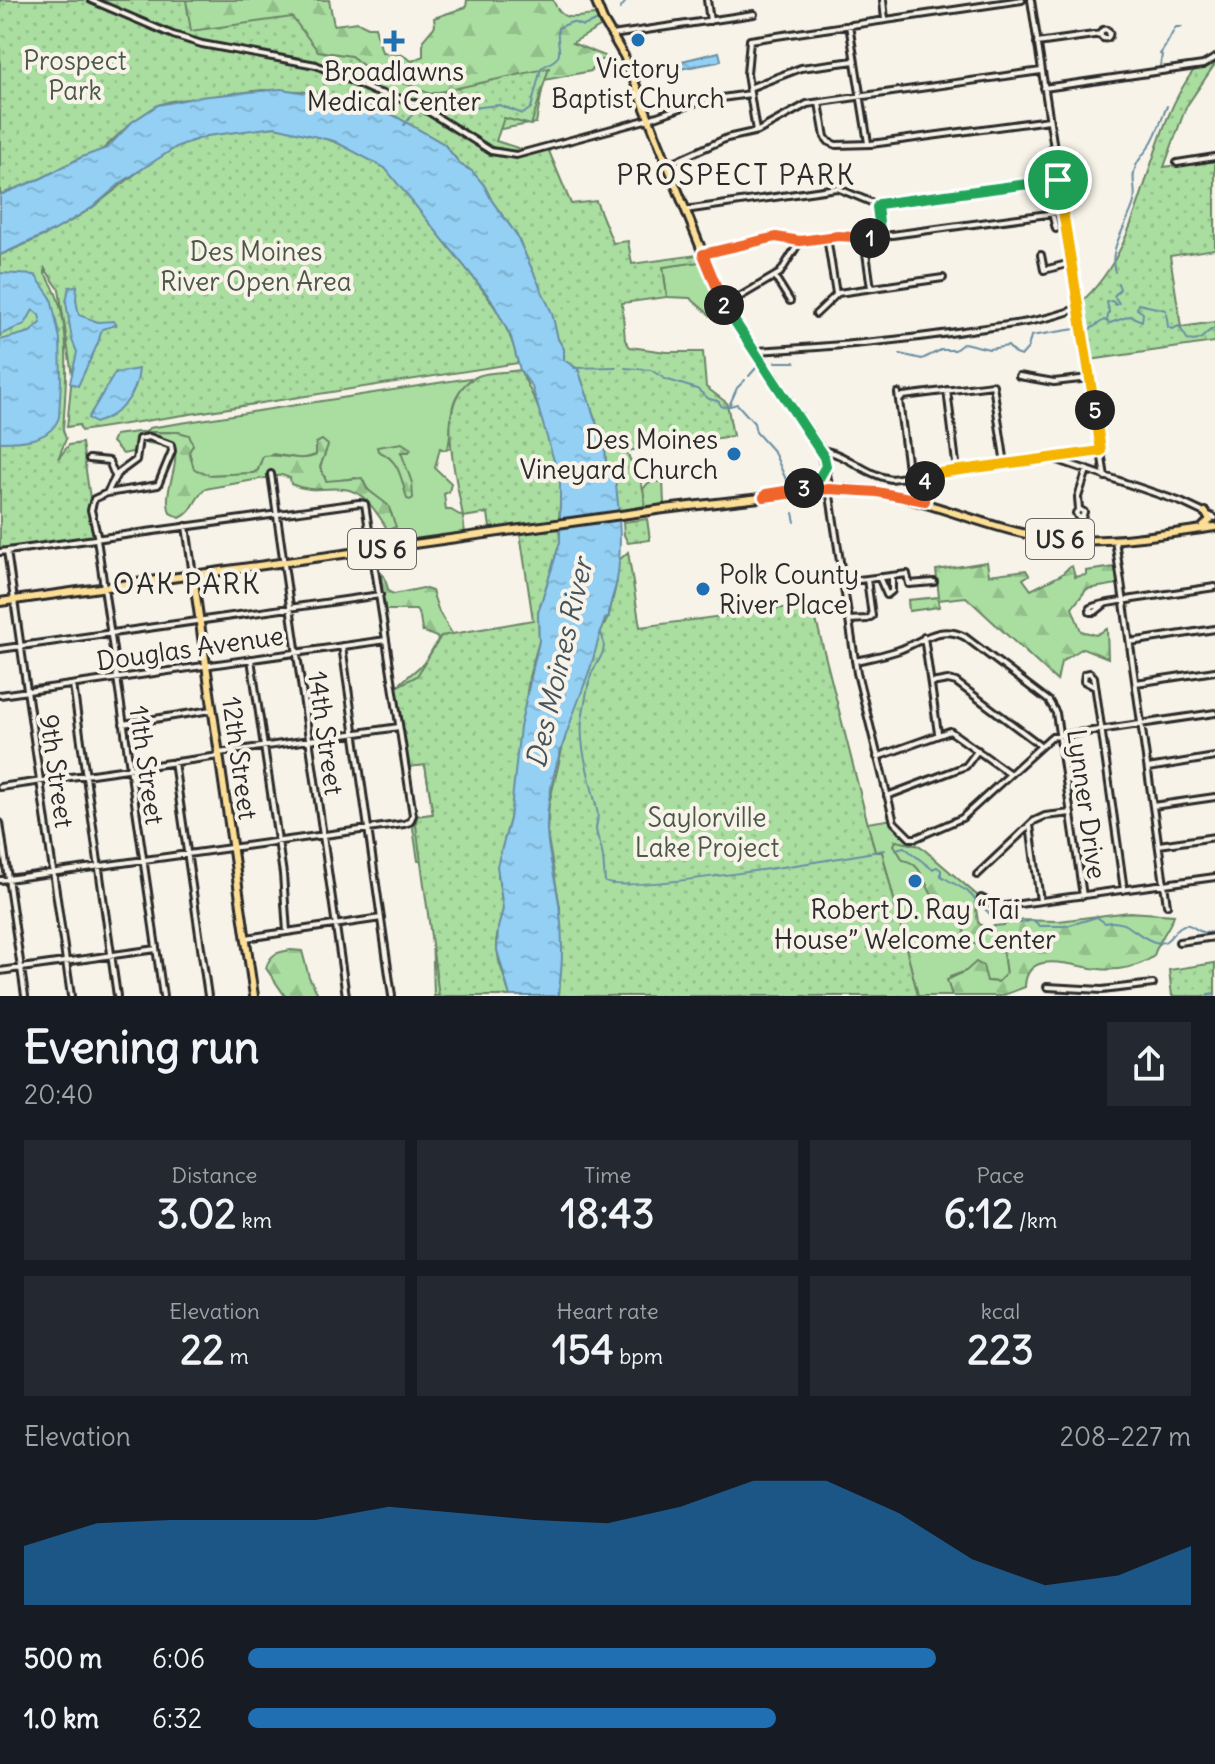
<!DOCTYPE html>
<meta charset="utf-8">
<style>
body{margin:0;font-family:Delius,sans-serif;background:#242831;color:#f1f3f6;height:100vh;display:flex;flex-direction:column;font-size:30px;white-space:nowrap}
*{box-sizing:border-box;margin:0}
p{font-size:26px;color:#9ea1a6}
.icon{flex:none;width:44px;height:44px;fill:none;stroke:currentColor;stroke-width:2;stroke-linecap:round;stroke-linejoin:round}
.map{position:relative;height:996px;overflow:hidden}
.panel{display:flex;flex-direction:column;background:#171b24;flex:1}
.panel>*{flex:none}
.pin{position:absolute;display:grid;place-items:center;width:68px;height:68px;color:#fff;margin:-34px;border:4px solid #fff;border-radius:50%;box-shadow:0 2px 8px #0007}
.km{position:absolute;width:40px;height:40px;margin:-20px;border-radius:50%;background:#222;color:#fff;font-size:22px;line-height:40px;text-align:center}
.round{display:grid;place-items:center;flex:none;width:84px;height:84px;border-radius:0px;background:#242831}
.overview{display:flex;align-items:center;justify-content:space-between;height:136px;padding:0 24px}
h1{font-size:44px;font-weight:800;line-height:60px}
.stats{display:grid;grid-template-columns:repeat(3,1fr);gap:12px;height:136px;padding:8px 24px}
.stats div{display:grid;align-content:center;border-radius:0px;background:#242831;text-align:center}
.stats b{font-size:40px;font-weight:800}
.stats small{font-size:22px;font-weight:400}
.stats p{font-size:22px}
.chart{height:224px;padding:16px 24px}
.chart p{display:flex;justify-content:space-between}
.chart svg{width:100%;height:144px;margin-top:8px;fill:#1f6fb2;opacity:.7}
ul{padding:0 24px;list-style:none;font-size:26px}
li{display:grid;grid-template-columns:128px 96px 1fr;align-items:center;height:60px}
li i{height:20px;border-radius:10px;background:#1f6fb2}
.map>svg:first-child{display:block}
.grass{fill:#aadea0;stroke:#6a8466;stroke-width:2}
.forest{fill:url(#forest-firs);stroke:#6a8466;stroke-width:2}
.park{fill:url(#park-dots);stroke:#6a8466;stroke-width:2}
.water{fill:url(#water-ripples);stroke:#698ea4;stroke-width:2}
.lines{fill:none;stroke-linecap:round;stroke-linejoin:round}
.stream{stroke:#698ea4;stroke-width:2}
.minor-casing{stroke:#2b2b2b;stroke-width:10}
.major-casing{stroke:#2b2b2b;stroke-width:12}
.minor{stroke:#f7f3e8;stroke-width:4}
.major{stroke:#fcde96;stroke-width:6}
.split-1-casing{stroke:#fff;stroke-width:16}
.split-2-casing{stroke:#fff;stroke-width:16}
.split-3-casing{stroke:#fff;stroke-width:16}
.split-4-casing{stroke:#fff;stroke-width:16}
.split-5-casing{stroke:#fff;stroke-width:16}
.split-6-casing{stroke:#fff;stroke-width:16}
.split-1{stroke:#22a559;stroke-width:10}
.split-2{stroke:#f0652b;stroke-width:10}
.split-3{stroke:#22a559;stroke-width:10}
.split-4{stroke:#f0652b;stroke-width:10}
.split-5{stroke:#f5b400;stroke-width:10}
.split-6{stroke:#f5b400;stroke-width:10}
.poi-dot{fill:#1f6fb2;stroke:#f7f3e8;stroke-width:3}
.labels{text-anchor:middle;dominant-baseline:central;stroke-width:8;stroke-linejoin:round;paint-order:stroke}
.shield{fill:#f7f3e8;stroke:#686764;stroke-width:2}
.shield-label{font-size:24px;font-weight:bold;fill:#2b2b2b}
.park-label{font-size:26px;fill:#4b5848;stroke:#f7f3e8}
.poi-label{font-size:26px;fill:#2b2b2b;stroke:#f7f3e8}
.street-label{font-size:26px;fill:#2b2b2b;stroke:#f7f3e8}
.neighbourhood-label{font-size:28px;letter-spacing:2px;fill:#2b2b2b;stroke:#f7f3e8}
.water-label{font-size:28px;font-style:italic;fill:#45545d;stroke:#f7f3e8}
</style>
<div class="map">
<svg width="1215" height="996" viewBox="0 0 1215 996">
<defs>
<pattern id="forest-firs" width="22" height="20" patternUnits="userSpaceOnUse" patternTransform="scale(2)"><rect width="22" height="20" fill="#aadea0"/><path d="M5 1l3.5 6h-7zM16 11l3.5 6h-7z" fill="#92bf8a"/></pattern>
<pattern id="park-dots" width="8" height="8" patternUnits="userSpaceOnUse" patternTransform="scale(2)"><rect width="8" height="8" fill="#aadea0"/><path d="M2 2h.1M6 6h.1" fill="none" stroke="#92bf8a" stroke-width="1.8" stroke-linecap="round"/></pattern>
<pattern id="water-ripples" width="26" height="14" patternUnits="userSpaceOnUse" patternTransform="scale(2)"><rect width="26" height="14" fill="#93d0f4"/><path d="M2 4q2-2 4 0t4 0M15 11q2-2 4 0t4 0" fill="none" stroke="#7fb3d1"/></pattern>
</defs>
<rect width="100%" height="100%" fill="#f7f3e8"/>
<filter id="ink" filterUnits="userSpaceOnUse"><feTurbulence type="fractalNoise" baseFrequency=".0125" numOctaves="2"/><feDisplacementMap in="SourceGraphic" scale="16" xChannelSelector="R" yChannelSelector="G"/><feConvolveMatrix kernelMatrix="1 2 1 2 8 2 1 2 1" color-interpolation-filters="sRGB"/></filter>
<g filter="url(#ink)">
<path class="grass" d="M705,261L729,315L717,321L690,298L667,297L663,267Z
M470,378L469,382C445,401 454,421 448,448L444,450L440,448L435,468L451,483L449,492L444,494L446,510H451L463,517L465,534L389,544L387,530H392C398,501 371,502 364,482L355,478L327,482L320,467L326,451L316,448V455L302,459L273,454L260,463L258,470L253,473L209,475L194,470L189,452V435L178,432H146L149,428Z
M663,481L664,504L626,510L644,506L643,489L648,483Z
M893,819L917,842L916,846L896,841L919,868L923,880L943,907L958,913L964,922L990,948L1003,951L1006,974L998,982L987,981L966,971L950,977L952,996H918L882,852H875L867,823Z"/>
<path class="forest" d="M118,0H329L334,25L358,22L368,27H375L382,52L402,55L412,61L423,56V40L435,26L434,18L466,7L467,0H553C563,25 573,16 596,15L600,27L572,43L605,56L606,59L596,61L591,71L544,80L536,123L489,131L187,35Z
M138,432H178L189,435L193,445L189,452L194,469L209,475L253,473L258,470L263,456C281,453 299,463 316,455V443L322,440L328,445L320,467L326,481L362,478L367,489L388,505L396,527L387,530C384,522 378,515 373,508C347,473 323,499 291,484L290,478L282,475L205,489C193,500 195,511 180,518L170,513C162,490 180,470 174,447L142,442L132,452L123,454L112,442L115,435Z
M402,443L411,449L409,452H401L412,483L413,498L410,500L407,499C401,478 400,460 378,451L377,447Z
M987,562L989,575L1026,570L1029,575L1023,579L1031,590L1061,575L1069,567L1072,566L1075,577L1086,575V571L1116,567L1118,584L1087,589L1072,608L1081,631L1096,635L1107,629L1108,658L1083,648L1061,662L1057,681L966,597L938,600L939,607L909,611L908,600L939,597L936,570Z
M381,573L384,576L389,592L394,594L423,588L432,591L439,612L454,637L421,701L454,996H434L432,932L423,862L418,861L413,828L417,816L433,814L425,765L408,767L407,763L396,691V687L425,662L439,638L422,631L420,616L416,610H384Z
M896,841L920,846L979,897L975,902L978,922L983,927L1004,925L1011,920L1059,921L1129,912L1174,915C1169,930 1158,940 1154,956C1140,967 1117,971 1099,969C1075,967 1026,947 1025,987L1001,996H952L947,980L966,971L976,962L983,966L987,981L998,982L1006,974L1003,952L964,941C964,932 966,922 960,916C955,910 948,911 943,907C923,894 927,864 903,860L894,845Z
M291,950L302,951L309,977L319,996H285L266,968C270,954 277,952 291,950Z"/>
<path class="park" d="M0,0H186L191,31L292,17L318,51L351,56L364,66L430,94L549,68L531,125L504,118L496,141L524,150L546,144L571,204L596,201L613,243L628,241L632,264L697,255L699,262L663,267L667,297L622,303L625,340L630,347L666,352H703L706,387L727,403L733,436L626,451C634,469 647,486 644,506L618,511L613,465L606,463L605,449L578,369L564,361V349L558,339L534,274L516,234L492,201L484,185L468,168L461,165L444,144L393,115L338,98L300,91L262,90L171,101L158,105L132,122L101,151L82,157L42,178L0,195Z
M1215,64L1186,107L1164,167L1215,160V249L1170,256L1181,327L1215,322V342L1089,360L1080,303C1148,244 1142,137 1196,67Z
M275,127C314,134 352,144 384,167C405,182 419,209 435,229C466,271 508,310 518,363L81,431L79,425L67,427L72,375L59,289L45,269V274C74,311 66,385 63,430L66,439L58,459L69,445L82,443L90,498L88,509L98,539L0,552V255C33,242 64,227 93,207C122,186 146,162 178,146C207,131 244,130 275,127Z
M520,370C538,404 555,442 560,482C561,494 560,507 559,519L490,528L488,513L463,517C457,478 431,395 478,376C491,371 506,373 520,370Z
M647,519L650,540L628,543L624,535L623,522Z
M559,529L560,542L538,613L539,641L529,677L510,819L499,859L498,876L503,909L496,941L499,961L510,996H439L416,825L417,816L433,814L425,765L408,767L396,687L417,676L441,636L533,620L520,533Z
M628,552L640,627L812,604L875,852H882L918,996H559L561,969L560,907L547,833L549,804L569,720L591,665L598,638L609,615L617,581V562Z
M1215,963V996H1172L1169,970Z"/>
<path class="water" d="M719,52L721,60L718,62L674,70V65L678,62Z
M281,89L338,98L364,106L393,115L444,144L461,165L472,171L484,185L492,201L516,234L552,313L558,339L564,349V360L578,369L605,449L606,463L613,465C619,502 623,543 617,580C615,593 608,604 609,617L605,619C599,635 596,650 591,666C574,716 545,777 547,831C548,856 556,880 559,904C563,933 563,967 558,996H510L497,950L498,928L503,909L497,866L510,819L520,727L539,641L538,613L560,542V481L532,387L520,370L511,337L491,299L385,168L334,141L275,127L207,136L178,146L122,182L93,207L55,230L0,255V195L42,178L82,157L107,148L132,122L158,105L199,97Z
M0,273L35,275L51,298L60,339L61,380L59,417C51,441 22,442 0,442V340L30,332L41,323L39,315L33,310L25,324L0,335Z
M77,286L76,300L79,315L98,322L114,321L116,325L102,329L98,343L78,386L70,383L77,352L72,340L66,302L69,287Z
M139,369C137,396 120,415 95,423L88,418L115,373Z"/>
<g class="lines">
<path class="stream" d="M620,9L627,0
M1160,66L1162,55L1160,54C1167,46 1170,36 1176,27H1182
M423,103L448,99L471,108L499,105L523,114L531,108L541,68C569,54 556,55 558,28L572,22L583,26L596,21
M404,125L416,110
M1115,272C1107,249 1128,225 1134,202C1137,189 1130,179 1136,166C1139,158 1146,152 1150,145C1157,134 1162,118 1167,106
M1107,320L1109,312L1107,302L1112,301L1116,305L1119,303L1114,296L1120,289L1118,283
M1086,324L1089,330L1104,320L1110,323L1130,316L1142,321L1143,313L1137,309L1138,304L1166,310L1168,327L1172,329L1179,326L1188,340C1203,344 1203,332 1215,328
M900,354L922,359L941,350H955L964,343L989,349L1008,346L1015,354L1021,356L1028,348L1031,336L1075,329
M775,362H795
M574,368L616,367
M625,368L651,370L665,379L697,389L709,399L718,401L722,407L729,406L737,388L745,380
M749,376L756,368
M730,406L737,404L754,423L756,432L774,452L787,482
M793,513L795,522
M601,633C610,654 595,661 590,678C587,689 585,703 583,714C577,744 591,780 597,810C599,816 597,822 596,828C596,836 601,844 602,852C604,861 604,872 605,882C626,894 848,857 884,850
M896,849L904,847L932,869L937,867L941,870V876L967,891L996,920L1001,918C1012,926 1022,923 1033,920L1040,926H1067L1097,917L1105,923C1127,917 1136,937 1155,942C1170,945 1170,934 1180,927C1189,921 1194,929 1202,932C1205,933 1213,932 1215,932
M1208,994L1215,993"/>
<g class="minor-casing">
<path id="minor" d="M91,0L173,35L202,44L316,65L373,91L415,103L491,151L516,155L649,119L700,101L750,94
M707,0L710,21
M883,0L885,20
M1031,0L1105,477
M849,25L868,143
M1100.5 34a4.5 4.5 0 1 1 9 0a4.5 4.5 0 1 1-9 0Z
M612,35L754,14
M1037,43L1101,34
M749,88L801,68L854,61
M1044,88L1203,65L1215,58
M819,103L825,137L829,142L836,145L871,144L1049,120
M756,131L747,74L750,40L1022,0
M1177,163L1215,157
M667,165L727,138L758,131L807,104L1041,71
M878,205L881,237
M685,210L837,188L878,205L1058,180
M1052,213L1056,229
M827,237L836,294
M864,239L871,288
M703,254L776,237L800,241L838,236L862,239L1063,212
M1041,255L1044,270L1071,263
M775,277L790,301
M724,306L780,273L800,241
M816,314L838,293L943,278
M756,351C828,347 899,341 970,330C1007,325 1044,322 1078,308
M1019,376L1054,382L1089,378
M947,390L957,471
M898,393L909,477
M899,401L903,396L993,385L1005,464
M821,450C846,453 865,475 891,479L1101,451
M89,459L109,461L115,476
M1055,459L1181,502L1215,518
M271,474L346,996
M924,475L927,491L925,501
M829,489L857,673L894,822L910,838H916L962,818L1051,737L1215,713
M1079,509L1084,512L1082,518L1078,517L1076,513L1079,509L1078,497L1087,470
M186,526L193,575
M97,539L163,996
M98,539L91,510L94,499L107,493L117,474L136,460L139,439L149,437L171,445L172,451L158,485L107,493
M1115,540L1167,905
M7,551L71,996
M0,552L359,503L365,504L413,815L410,822L404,824L0,880
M879,577L887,595L892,591V576
M843,582L907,574L909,584L934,582
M1105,604L1095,612H1090V608C1103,602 1119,602 1133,599C1161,595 1188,591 1215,587
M849,620L867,619L872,616L867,579
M924,637L938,733
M1130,642L1215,629
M342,646L392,996
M0,649L380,595
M251,659L283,874L287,932
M855,661C870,658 885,655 899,650C923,641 939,624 965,637L1049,701L1056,713L1083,896
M931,683L948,680L956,682L1040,745
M1136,683L1215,671
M73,685L117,996
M1095,687L1084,681L1085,674L1090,673L1094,677L1124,890
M0,695L386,640
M123,724L211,710
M219,753L399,727
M877,757L950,731L1010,774
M174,762L208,996
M1148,768L1215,757
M0,787L219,756
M887,796L966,766L978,750
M1153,806L1215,797
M0,823L25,996
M1030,825L1040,901
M1159,845L1215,837
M977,875L1034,821L1045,816L1071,813
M981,898L994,905L1005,906L1215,877
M246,938L381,918
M1179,942L1215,937
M0,971L156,949
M1047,987L1102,990L1153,984"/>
</g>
<g class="major-casing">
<path id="major" d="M595,0L603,20L624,56L724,306L821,450L829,489
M814,487L826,466
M764,497L766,494L820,486L823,489C898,485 956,518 1026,534C1089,548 1152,536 1215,527
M1203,527L1210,520L1205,512
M193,575L254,996
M0,602L664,509L820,491L823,489"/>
</g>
<use href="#minor" class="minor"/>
<use href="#major" class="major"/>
</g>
</g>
<g class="lines" filter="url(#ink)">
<g class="split-1-casing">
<path id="split-1" d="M870,238L881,237L877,207L879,204L1058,180"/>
</g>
<g class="split-2-casing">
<path id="split-2" d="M724,305L703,254L776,237L800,241L838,236L870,238"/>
</g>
<g class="split-3-casing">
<path id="split-3" d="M724,305L824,457L826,466L814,487L804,488"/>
</g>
<g class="split-4-casing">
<path id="split-4" d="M804,488L766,494L764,497L829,489L877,492L925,501V481"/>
</g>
<g class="split-5-casing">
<path id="split-5" d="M925,481L924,475L1101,451L1095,410"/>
</g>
<g class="split-6-casing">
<path id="split-6" d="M1058,180L1095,410"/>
</g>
<use href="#split-1" class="split-1"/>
<use href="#split-2" class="split-2"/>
<use href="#split-3" class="split-3"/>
<use href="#split-4" class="split-4"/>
<use href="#split-5" class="split-5"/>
<use href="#split-6" class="split-6"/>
</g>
<g class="poi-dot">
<circle cx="638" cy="40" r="8"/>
<path d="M390 29h8v8h8v8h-8v8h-8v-8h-8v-8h8z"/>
<circle cx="734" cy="454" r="8"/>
<circle cx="703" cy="589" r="8"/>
<circle cx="915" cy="881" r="8"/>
</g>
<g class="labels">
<g class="shield">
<rect x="1026" y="519" width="68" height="40" rx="6"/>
<rect x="348" y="529" width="68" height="40" rx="6"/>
</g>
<g class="shield-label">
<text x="1060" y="539">US 6</text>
<text x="382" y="549">US 6</text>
</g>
<g class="park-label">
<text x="75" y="60">Prospect<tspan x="75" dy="30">Park</tspan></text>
<text x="256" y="251">Des Moines<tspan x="256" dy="30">River Open Area</tspan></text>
<text x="707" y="817">Saylorville<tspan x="707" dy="30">Lake Project</tspan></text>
</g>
<g class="poi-label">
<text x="638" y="68">Victory<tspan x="638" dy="30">Baptist Church</tspan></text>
<text x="394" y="71">Broadlawns<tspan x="394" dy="30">Medical Center</tspan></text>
<text x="718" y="439" text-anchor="end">Des Moines<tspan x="718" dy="30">Vineyard Church</tspan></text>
<text x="719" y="574" text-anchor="start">Polk County<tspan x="719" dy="30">River Place</tspan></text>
<text x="915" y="909">Robert D. Ray “Tai<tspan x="915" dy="30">House” Welcome Center</tspan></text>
</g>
<g class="street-label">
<text transform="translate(190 648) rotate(-8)">Douglas Avenue</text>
<text transform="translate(326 733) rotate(82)">14th Street</text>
<text transform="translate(240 758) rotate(82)">12th Street</text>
<text transform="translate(147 765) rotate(82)">11th Street</text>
<text transform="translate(57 771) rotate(82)">9th Street</text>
<text transform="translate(1087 804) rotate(82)">Lynner Drive</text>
</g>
<g class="neighbourhood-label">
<text x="736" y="175">PROSPECT PARK</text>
<text x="187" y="584">OAK PARK</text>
</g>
<g class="water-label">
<text transform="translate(559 663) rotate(-77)">Des Moines River</text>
</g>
</g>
</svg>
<div class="pin" style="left:1058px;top:180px;background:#1e9e55"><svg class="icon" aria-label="arrive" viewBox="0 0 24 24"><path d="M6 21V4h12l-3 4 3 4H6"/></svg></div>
<b class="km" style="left:870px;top:238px">1</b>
<b class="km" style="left:724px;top:305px">2</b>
<b class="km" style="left:804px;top:488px">3</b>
<b class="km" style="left:925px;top:481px">4</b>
<b class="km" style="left:1095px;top:410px">5</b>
</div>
<section class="panel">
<div class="overview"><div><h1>Evening run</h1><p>20:40</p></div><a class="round"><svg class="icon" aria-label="share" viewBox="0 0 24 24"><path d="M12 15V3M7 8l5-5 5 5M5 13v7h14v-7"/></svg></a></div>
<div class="stats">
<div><p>Distance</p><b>3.02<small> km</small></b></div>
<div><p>Time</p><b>18:43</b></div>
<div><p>Pace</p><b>6:12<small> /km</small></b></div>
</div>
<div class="stats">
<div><p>Elevation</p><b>22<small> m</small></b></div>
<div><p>Heart rate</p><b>154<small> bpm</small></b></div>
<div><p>kcal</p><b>223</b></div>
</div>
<div class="chart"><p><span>Elevation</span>208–227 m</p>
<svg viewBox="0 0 160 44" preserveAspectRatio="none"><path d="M0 44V26L10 19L20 18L30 18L40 18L50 14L60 16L70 18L80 19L90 14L100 6L110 6L120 16L130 30L140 38L150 35L160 26V44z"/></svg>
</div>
<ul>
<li><b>500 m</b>6:06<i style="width:73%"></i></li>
<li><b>1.0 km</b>6:32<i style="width:56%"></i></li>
</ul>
</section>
